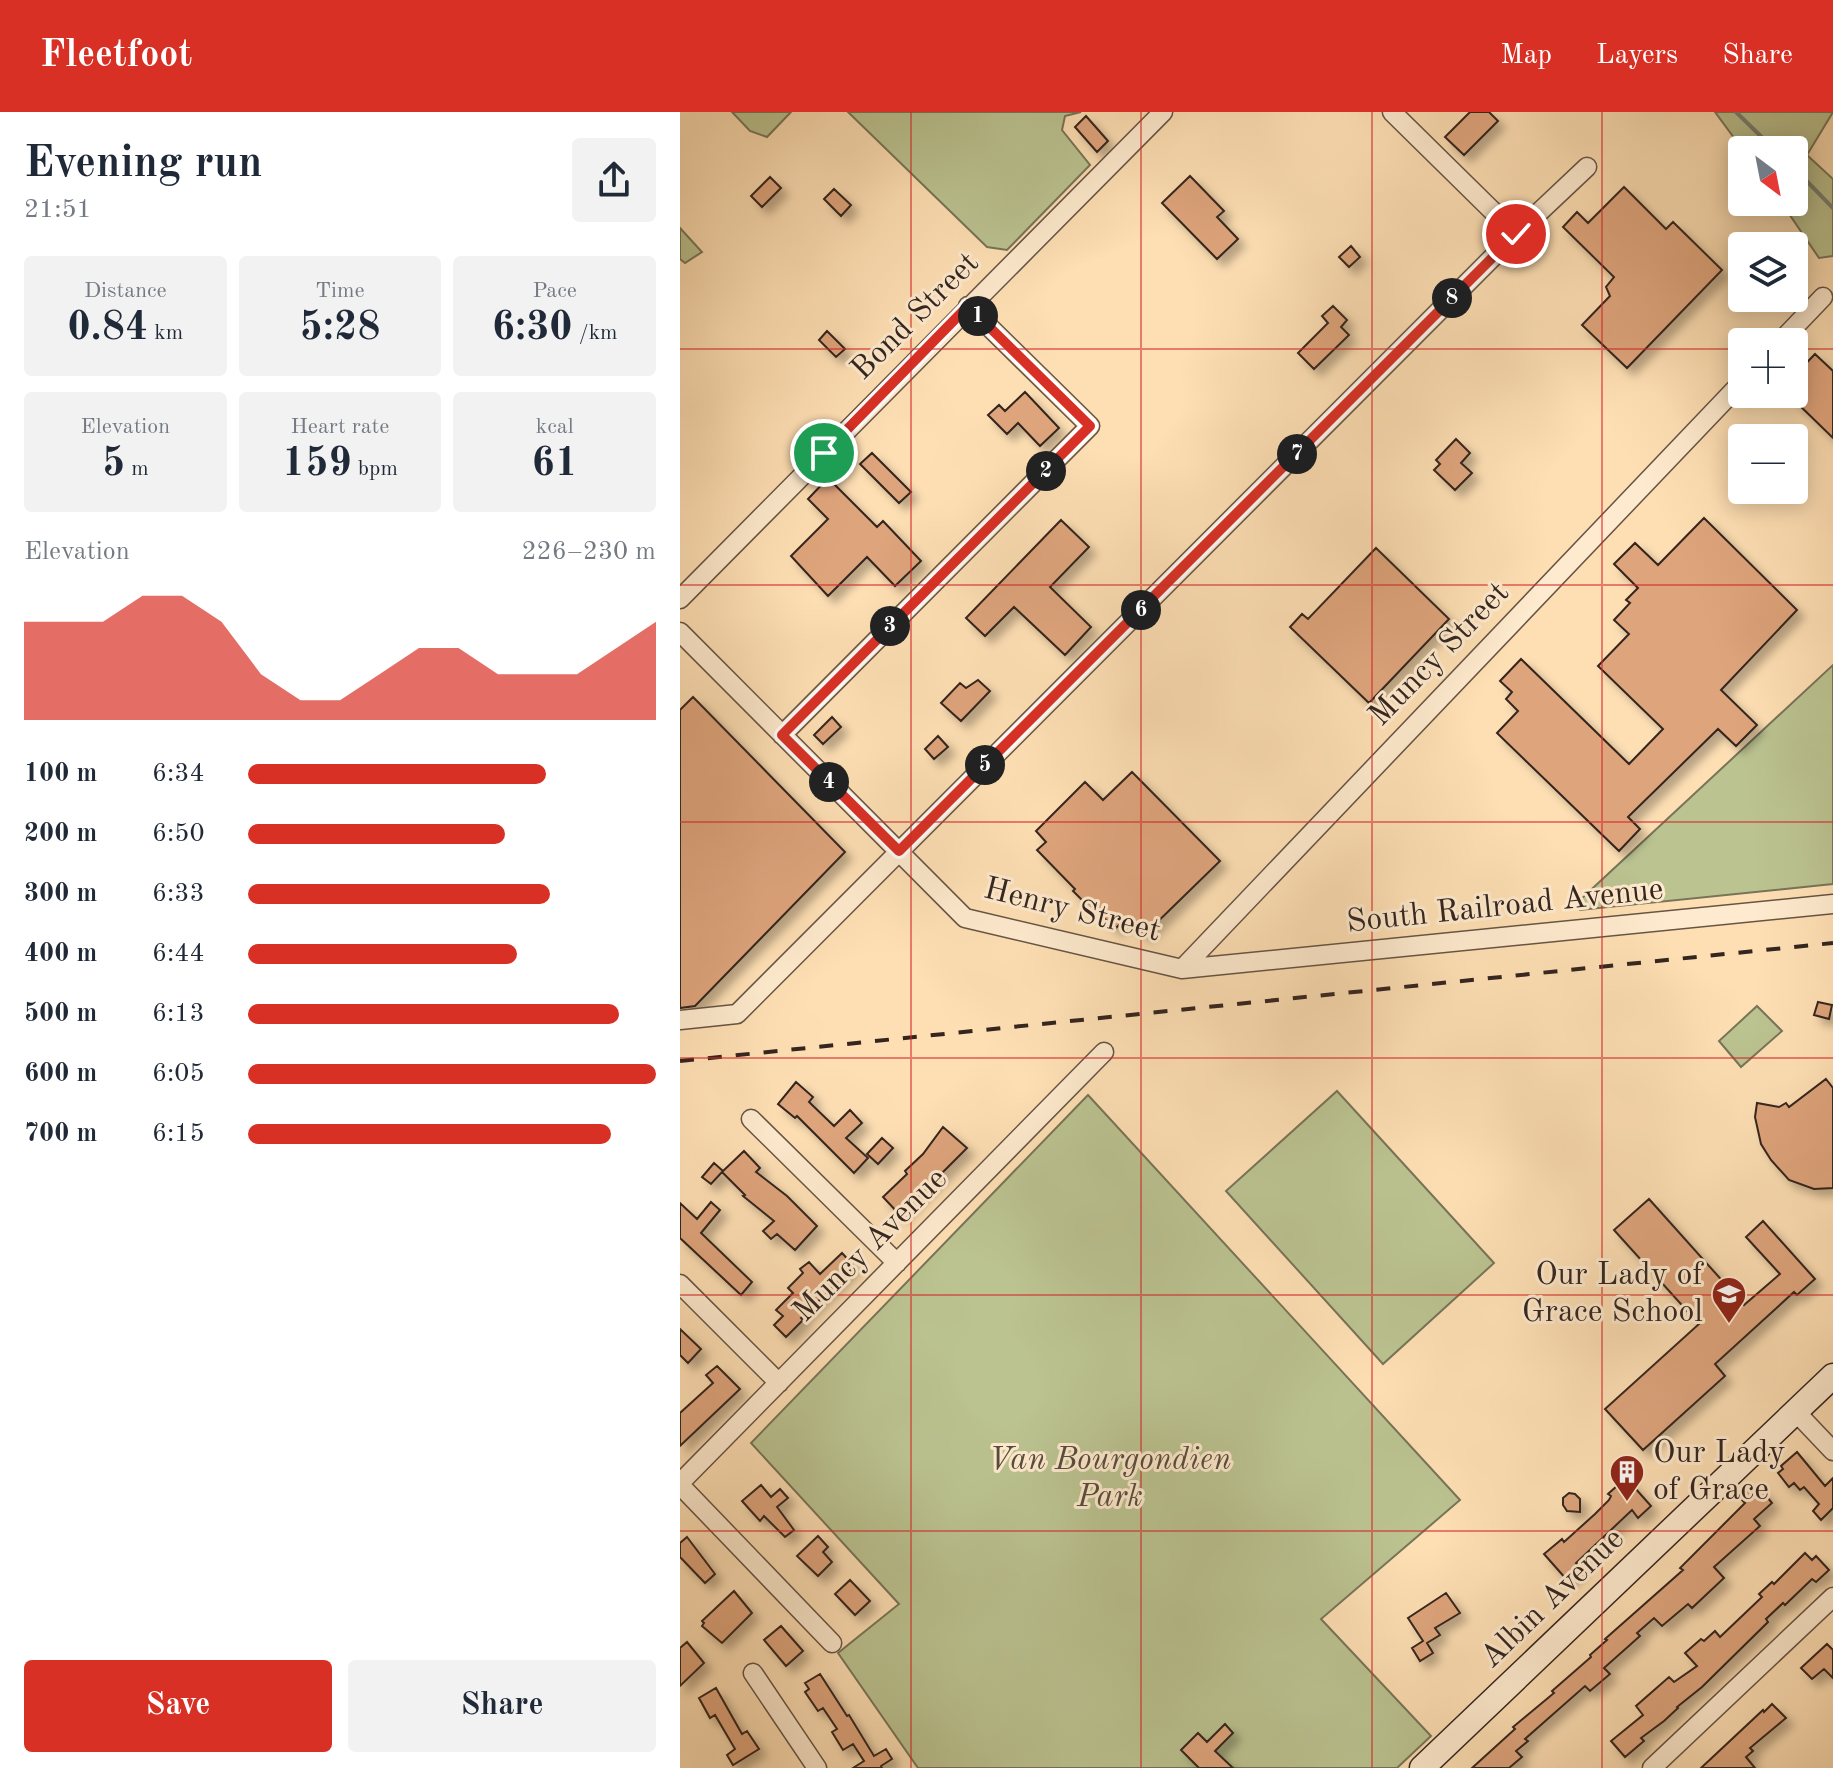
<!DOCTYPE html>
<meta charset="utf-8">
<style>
body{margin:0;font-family:"Old Standard TT",serif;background:#f2f2f3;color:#1f2937;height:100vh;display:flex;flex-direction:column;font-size:30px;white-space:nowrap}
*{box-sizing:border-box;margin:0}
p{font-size:26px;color:#747a83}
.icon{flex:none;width:44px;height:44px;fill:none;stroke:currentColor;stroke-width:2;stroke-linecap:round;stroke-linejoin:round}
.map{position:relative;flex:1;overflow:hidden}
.sheet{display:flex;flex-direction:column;background:#fff;width:680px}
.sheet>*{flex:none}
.needle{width:52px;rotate:148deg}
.fabs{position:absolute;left:1048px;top:24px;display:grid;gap:16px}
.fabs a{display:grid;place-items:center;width:80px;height:80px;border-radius:8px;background:#fff;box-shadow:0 4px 20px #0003;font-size:40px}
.pin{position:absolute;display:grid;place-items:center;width:68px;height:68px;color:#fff;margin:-34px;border:4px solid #fff;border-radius:50%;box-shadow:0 2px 8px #0007}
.km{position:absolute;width:40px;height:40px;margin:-20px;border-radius:50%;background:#222;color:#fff;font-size:22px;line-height:40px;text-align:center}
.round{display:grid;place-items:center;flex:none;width:84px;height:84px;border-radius:8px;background:#f2f2f3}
.head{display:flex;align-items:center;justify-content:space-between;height:136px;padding:0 24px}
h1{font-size:44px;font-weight:800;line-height:60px}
.figures{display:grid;grid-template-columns:repeat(3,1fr);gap:12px;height:136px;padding:8px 24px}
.figures div{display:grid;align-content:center;border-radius:8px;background:#f2f2f3;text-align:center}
.figures b{font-size:40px;font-weight:800}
.figures small{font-size:22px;font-weight:400}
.figures p{font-size:22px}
.chart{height:224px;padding:16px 24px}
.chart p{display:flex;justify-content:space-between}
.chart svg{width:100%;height:144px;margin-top:8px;fill:#d93025;opacity:.7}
.primary-button{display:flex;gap:16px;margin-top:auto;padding:16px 24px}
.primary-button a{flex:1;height:92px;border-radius:8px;background:#d93025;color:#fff;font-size:32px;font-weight:800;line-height:92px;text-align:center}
.primary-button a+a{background:#f2f2f3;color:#1f2937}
ul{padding:0 24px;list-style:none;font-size:26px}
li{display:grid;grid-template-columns:128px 96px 1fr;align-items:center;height:60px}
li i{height:20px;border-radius:10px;background:#d93025}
header{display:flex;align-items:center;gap:48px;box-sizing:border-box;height:112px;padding:0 40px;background:#d93025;color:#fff}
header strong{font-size:38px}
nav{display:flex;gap:44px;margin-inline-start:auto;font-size:28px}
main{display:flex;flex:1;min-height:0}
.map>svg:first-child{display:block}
.green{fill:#bbc391;stroke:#787458;stroke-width:2}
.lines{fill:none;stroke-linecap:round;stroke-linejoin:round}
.stream{stroke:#758075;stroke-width:4}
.building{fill:#dea47c;stroke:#34251f;stroke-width:2;filter:url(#shadow)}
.street-casing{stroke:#665444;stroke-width:21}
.secondary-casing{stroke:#34251f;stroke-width:27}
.street{stroke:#feeace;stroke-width:18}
.secondary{stroke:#feeace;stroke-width:24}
.rail{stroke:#34251f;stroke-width:4;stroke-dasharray:14 14;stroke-linecap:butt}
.route-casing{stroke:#fff;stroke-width:16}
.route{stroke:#d93025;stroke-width:10}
.grid{fill:none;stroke:#d62828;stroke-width:2;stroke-opacity:0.55}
.labels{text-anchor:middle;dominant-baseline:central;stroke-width:6;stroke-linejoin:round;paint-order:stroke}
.street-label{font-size:32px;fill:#34251f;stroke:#feeace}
.poi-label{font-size:32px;fill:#34251f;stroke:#feeace;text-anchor:end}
.park-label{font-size:32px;font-style:italic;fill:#564c3c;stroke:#feeace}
</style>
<header>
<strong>Fleetfoot</strong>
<nav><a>Map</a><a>Layers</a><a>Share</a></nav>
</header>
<main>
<section class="sheet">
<div class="head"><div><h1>Evening run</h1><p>21:51</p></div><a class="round"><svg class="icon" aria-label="share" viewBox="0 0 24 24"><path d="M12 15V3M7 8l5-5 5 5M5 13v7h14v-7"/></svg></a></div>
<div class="figures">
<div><p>Distance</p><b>0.84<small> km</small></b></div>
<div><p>Time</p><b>5:28</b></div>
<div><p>Pace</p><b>6:30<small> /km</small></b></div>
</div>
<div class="figures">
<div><p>Elevation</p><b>5<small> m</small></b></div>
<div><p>Heart rate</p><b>159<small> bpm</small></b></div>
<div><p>kcal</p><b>61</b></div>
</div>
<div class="chart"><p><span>Elevation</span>226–230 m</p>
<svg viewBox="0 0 160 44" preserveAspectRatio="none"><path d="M0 44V14L10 14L20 14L30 6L40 6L50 14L60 30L70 38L80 38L90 30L100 22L110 22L120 30L130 30L140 30L150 22L160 14V44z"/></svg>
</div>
<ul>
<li><b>100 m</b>6:34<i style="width:73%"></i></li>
<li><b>200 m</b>6:50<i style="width:63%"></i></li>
<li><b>300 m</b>6:33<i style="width:74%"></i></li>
<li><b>400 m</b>6:44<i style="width:66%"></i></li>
<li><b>500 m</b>6:13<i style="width:91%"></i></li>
<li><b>600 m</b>6:05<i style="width:100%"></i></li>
<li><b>700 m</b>6:15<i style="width:89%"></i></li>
</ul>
<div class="primary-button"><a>Save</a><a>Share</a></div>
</section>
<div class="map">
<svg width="1153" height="1656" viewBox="0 0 1153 1656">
<defs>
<filter id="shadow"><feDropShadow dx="7" dy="7" stdDeviation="4" flood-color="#0004"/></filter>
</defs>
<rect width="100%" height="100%" fill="#fedfb4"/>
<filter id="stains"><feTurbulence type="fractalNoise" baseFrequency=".0025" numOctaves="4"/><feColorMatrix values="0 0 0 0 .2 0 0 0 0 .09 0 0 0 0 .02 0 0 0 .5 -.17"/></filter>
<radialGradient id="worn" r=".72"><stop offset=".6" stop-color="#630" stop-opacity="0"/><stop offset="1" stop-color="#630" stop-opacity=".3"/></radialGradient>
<path class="green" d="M52,0H111L87,25L70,19Z
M168,0H401L385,4L382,18L410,53L327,138L307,135Z
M1035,0H1153L1127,43L1153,67V144L1139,146L1101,90H1114V38H1063Z
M0,116L22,140L5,151L0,147Z
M1153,553V772L900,798V788Z
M1077,894L1102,919L1061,955L1039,929Z
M657,979L814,1151L703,1252L546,1079Z
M408,983L780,1388L641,1507L751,1624L717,1656H238L158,1541L219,1492L71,1331Z"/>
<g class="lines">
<path class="stream" d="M1056,0L1095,38
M1114,56L1153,96"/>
</g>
<path class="building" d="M790,0H809L818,9L784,43L765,25Z
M406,4L428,29L417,40L395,15Z
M510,64L544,99L537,105L558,127L537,147L482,91Z
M90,65L101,76L82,95L71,84Z
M944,75L986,117L993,110L1042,158L947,256L902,213L930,184L926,175L934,165L883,115L897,100L908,111Z
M154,77L171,93L161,104L144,87Z
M671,134L680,145L669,155L659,145Z
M653,194L667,208L661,215L669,223L634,257L618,241L648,211L642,204Z
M147,219L165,237L156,245L139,228Z
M1135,242L1153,259V326L1114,288V264Z
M345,280L379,316L360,334L338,311L327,322L308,303L319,293L325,299Z
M776,327L790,341L781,351L792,361L775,378L754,358L760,352L756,348Z
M192,341L231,380L219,391L180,352Z
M148,366L197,415L203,409L241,449L215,474L187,445L148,484L111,444L148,407L128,387Z
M1024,406L1117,498L1041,578L1077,613L1056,634L1038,617L948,705L960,717L939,739L817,621L838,599L826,587L832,580L820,569L841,547L949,652L983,617L918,554L949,522L934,508L950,491L946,488L958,476L934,452L955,431L978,453Z
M381,408L409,435L370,475L411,515L385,543L334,495L305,524L286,506Z
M696,436L769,507L689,591L610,515L622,502L628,507Z
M298,568L310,579L281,609L261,591L280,571L286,576Z
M13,585L165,740L15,894L0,896V598Z
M152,605L161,615L143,632L134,623Z
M258,624L268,635L254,647L245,637Z
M452,660L540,749L464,823L447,805L435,817L407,788L405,791L393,779L395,777L357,738L366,730L356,719L405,670L423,688Z
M1138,890L1152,893L1149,907L1134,903Z
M1146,967L1153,976V1076L1134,1077L1109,1068L1091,1048L1081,1032L1075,1005L1077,991L1099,995L1106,991L1109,995Z
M116,970L133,985L129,990L154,1014L170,998L182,1011L166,1026L188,1046L174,1061L117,1004L115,1006L98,992Z
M263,1015L287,1036L220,1103L203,1085L227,1062L225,1059L243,1042Z
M202,1026L213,1036L198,1052L187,1042Z
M64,1039L80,1056L76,1060L107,1084L137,1114L115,1138L97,1122L91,1127L83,1119L94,1109L63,1084L65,1083L42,1060Z
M34,1051L43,1059L31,1072L22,1065Z
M969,1087L1064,1193L1100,1162L1066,1125L1083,1109L1135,1167L1117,1183L1114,1180L1035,1252L1045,1264L963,1338L925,1297L1019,1212L934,1118Z
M31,1090L40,1098L21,1121L72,1170L61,1183L0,1126V1091L17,1107Z
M162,1141L174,1154L121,1206L123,1208L106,1225L94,1213L103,1204L96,1198L113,1181L108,1176L123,1161L120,1157L129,1150L140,1162Z
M0,1217L21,1237L8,1251L0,1243Z
M37,1254L60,1277L0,1334V1301L33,1271L26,1263Z
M1117,1340L1145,1374L1153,1366V1396L1141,1408L1133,1399L1139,1392L1124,1375L1120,1378L1114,1371L1109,1375L1098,1361L1103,1357L1101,1354Z
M946,1366L971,1394L958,1406L952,1398L896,1451L900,1456L887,1468L864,1442L882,1427L884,1430L915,1402L929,1388L931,1384L928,1382Z
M81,1373L91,1385L100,1377L108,1386L97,1395L114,1418L105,1425L84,1404L80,1409L62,1389Z
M1074,1374H1078L1092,1391L1074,1407L1080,1414L1034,1455L1044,1466L1012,1496L1008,1492L982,1514L974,1506L957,1521L960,1524L924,1556L930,1562L910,1579L905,1574L845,1627L848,1629L836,1639L842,1645L829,1656H792L835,1617L833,1615L874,1581L872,1579L911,1545L910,1543L927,1528L925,1527L1003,1458L1000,1456L1065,1391L1060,1386Z
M889,1381L895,1382L900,1387V1400L887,1399L883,1393V1386Z
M138,1424L148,1435L143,1440L152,1450L138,1464L117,1444Z
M7,1425L35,1462L25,1471L0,1445V1431Z
M1125,1441L1132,1448L1136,1444L1149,1458L1136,1470L1132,1467L1105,1493L1103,1491L1086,1507L1088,1510L1022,1575L997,1595L998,1596L984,1609L961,1626L964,1629L945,1645L931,1629L963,1603L956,1594L989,1565L994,1570L1017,1554L1005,1541L1021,1527L1024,1529L1035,1519L1040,1525L1082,1485L1079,1482L1092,1470L1094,1472Z
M170,1468L190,1489L175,1503L155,1482Z
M54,1479L72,1501L42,1531L22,1514L24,1511L22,1509Z
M766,1481L780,1501L755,1516L760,1523L747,1531L753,1541L740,1549L732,1536L743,1529L728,1506Z
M101,1514L123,1539L106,1554L84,1528Z
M7,1530L24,1551L0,1574V1536Z
M1147,1532L1153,1538V1566L1144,1557L1132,1567L1121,1556Z
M140,1562L167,1604L169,1603L194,1644L206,1637L212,1647L201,1654L202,1656H173L184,1649L173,1632L163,1638L152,1620L157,1617L143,1596L138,1599L125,1580L129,1577L125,1571Z
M36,1576L62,1622L67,1619L79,1637L53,1653L47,1643L55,1637L35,1603L30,1606L19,1586Z
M1092,1592L1106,1606L1070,1636L1073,1639L1066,1645L1075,1656H1021L1083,1598L1084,1600Z
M545,1612L553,1621L535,1639L553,1656H519L501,1638L518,1621L527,1630Z"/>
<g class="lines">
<g class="street-casing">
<path id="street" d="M712,0L836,122
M1100,230L1143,185
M0,487L483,0
M0,520L285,806L502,857L1153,792
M102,623L410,314L288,194
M502,857L1062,270
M0,908L57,902L836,122L907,55
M71,1007L217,1151
M0,1172L99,1271
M1115,1299L1153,1339
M0,1371L424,940
M0,1373L152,1531
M73,1561L137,1656
M972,1656L1153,1485"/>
</g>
<g class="secondary-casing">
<path id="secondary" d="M742,1656L1153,1264"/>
</g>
<use href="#street" class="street"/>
<use href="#secondary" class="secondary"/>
<path class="rail" d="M0,949L1153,831"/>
</g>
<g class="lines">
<g class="route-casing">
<path id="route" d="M144,341L288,194L410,314L102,623L219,739L836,122"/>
</g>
<use href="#route" class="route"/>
</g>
<path class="grid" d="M231,0V1656M461,0V1656M692,0V1656M922,0V1656M0,237H1062M1114,237H1153M0,473H1153M0,710H1153M0,946H1153M0,1183H1153M0,1419H1153"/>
<defs>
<g id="school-pin" transform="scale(1.8)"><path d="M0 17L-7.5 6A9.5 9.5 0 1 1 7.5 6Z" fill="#8f2418" stroke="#feeace"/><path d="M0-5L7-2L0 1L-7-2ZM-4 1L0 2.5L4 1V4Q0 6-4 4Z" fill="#fff"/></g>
<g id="building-pin" transform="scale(1.8)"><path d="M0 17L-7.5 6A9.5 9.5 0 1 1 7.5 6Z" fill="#8f2418" stroke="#feeace"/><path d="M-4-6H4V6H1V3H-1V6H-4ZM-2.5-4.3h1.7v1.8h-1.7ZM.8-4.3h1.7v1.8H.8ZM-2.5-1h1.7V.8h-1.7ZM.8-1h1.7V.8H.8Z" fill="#fff"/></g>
</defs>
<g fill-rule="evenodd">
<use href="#school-pin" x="1049" y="1182"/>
<use href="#building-pin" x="947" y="1360"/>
</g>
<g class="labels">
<g class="street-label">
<text transform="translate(236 205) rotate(-45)">Bond Street</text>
<text transform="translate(760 543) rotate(-46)">Muncy Street</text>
<text transform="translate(825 795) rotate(-6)">South Railroad Avenue</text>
<text transform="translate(392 799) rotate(14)">Henry Street</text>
<text transform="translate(191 1134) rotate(-45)">Muncy Avenue</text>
<text transform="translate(873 1487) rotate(-44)">Albin Avenue</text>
</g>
<g class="poi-label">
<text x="1023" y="1164">Our Lady of<tspan x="1023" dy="37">Grace School</tspan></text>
<text x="973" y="1342" text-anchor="start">Our Lady<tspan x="973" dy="37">of Grace</tspan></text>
</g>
<g class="park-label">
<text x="430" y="1349">Van Bourgondien<tspan x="430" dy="37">Park</tspan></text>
</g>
</g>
<rect width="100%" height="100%" filter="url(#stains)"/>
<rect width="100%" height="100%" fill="url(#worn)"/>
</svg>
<div class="fabs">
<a><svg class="needle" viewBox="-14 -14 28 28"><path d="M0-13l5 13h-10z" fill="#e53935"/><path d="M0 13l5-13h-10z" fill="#747a83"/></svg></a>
<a><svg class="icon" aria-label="layers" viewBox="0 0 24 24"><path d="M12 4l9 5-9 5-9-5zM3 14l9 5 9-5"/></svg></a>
<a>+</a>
<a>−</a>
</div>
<div class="pin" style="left:144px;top:341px;background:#1e9e55"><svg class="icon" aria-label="arrive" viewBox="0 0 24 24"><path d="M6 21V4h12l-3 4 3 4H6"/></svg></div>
<div class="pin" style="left:836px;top:122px;background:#d93025"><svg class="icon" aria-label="check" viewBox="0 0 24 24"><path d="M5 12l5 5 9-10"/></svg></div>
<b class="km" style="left:298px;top:204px">1</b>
<b class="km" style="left:366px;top:359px">2</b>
<b class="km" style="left:210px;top:514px">3</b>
<b class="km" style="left:149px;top:670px">4</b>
<b class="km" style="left:305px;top:653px">5</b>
<b class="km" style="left:461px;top:498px">6</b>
<b class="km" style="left:617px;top:342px">7</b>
<b class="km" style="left:772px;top:186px">8</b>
</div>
</main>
